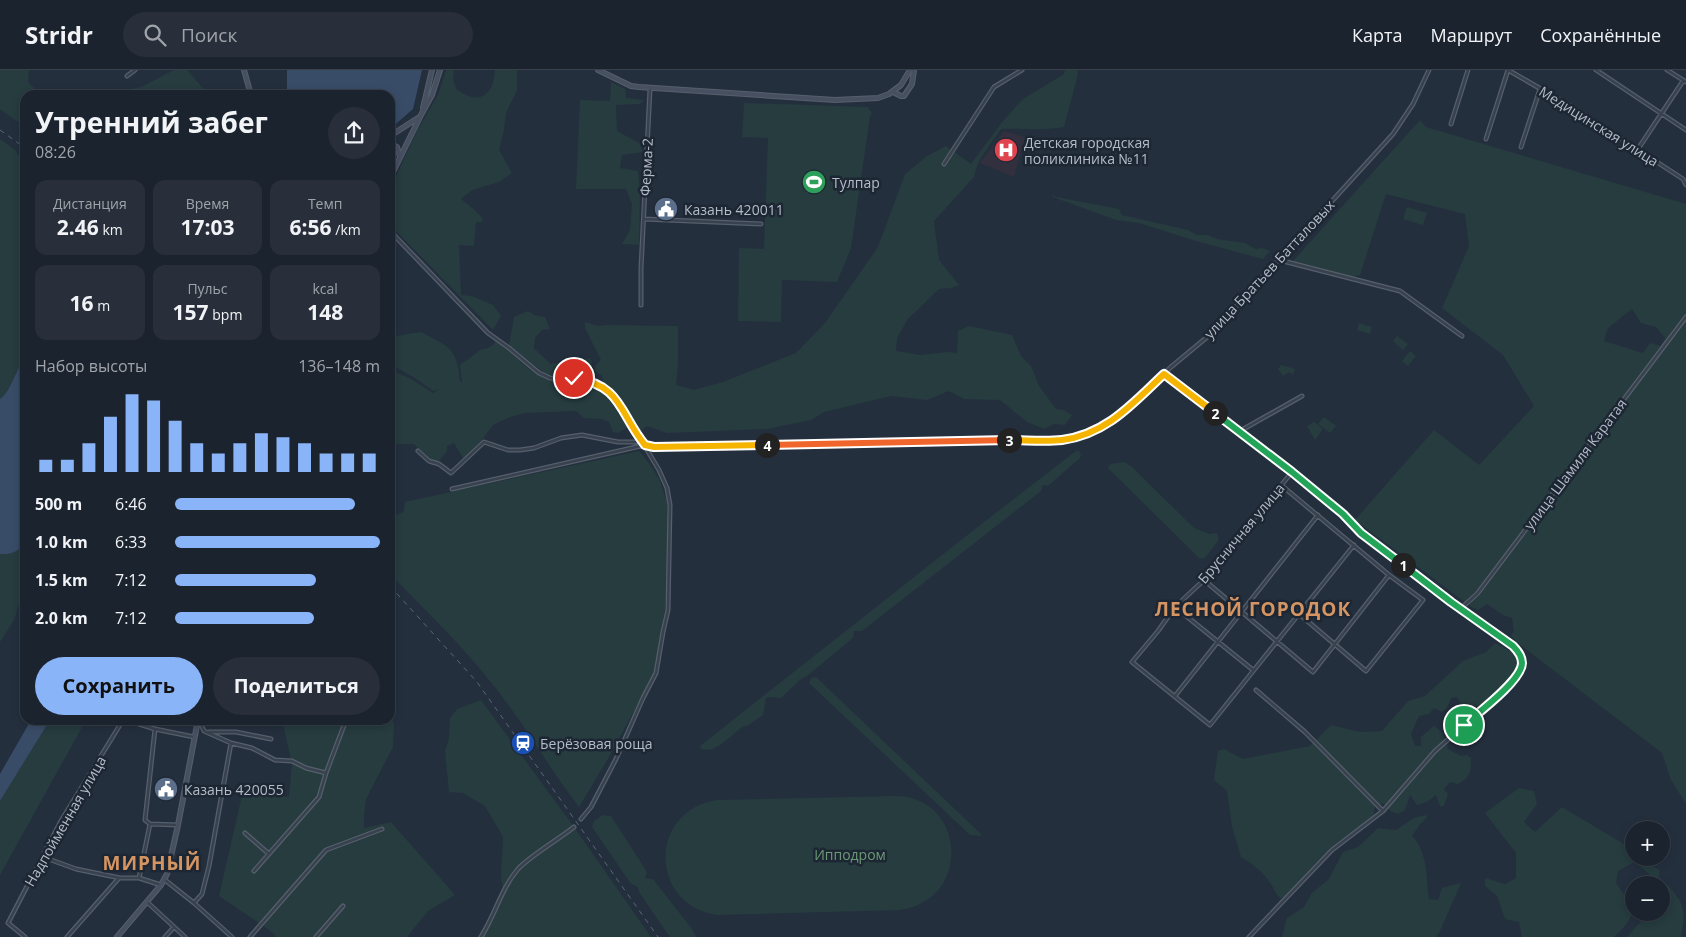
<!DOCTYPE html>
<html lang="ru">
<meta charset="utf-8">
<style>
body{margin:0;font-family:"Open Sans",sans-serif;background:#282f3a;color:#f1f3f6;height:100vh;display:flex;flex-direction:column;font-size:19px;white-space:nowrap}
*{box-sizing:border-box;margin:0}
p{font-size:16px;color:#a0a4aa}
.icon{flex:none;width:28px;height:28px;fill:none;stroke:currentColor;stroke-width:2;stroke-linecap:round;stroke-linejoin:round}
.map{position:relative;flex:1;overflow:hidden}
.panel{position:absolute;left:20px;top:20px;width:375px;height:635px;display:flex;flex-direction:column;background:#1b232e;border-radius:15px;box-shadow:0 2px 8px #0003,0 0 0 1px #39404a}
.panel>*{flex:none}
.buttons{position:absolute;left:1625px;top:751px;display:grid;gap:10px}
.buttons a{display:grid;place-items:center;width:45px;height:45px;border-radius:50%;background:#1b232e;box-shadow:0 2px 8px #0003,0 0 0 1px #39404a;font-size:25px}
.pin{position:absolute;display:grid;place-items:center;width:42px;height:42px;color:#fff;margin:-21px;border:2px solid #fff;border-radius:50%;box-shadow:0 1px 5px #0007}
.km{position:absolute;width:25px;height:25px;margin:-12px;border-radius:50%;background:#222;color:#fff;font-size:14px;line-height:25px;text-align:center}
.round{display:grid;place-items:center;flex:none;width:52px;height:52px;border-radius:26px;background:#282f3a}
.headline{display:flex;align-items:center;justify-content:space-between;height:85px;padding:0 15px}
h1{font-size:28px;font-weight:700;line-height:38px}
.figures{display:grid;grid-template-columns:repeat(3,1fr);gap:8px;height:85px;padding:5px 15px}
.figures div{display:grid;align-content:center;border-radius:12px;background:#282f3a;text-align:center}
.figures b{font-size:21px;font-weight:700}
.figures small{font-size:14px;font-weight:400}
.figures p{font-size:14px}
.chart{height:140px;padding:10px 15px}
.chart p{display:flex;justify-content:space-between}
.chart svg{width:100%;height:90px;margin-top:5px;stroke:#8ab4f8;stroke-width:6}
.action{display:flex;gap:10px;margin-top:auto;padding:10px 15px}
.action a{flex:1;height:58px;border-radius:30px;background:#8ab4f8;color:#111;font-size:20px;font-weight:700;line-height:58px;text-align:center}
.action a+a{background:#282f3a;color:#f1f3f6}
ul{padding:0 15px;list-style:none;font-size:16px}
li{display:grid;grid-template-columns:80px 60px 1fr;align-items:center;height:38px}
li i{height:12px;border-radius:6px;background:#8ab4f8}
header{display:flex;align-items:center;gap:30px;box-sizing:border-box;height:70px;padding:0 25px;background:#1b232e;border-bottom:1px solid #39404a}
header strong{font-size:24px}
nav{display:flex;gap:28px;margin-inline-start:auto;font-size:18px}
.search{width:350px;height:45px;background:#282f3a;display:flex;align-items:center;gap:12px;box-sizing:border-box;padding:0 18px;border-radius:28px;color:#a0a4aa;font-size:19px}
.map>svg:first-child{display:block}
.medical{fill:#32303f}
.green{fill:#263c3f;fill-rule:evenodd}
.water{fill:#394c67}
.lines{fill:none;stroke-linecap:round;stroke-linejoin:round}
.street-casing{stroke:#565f6c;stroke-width:5}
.secondary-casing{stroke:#565f6c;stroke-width:6}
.street{stroke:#38414e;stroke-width:2.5}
.secondary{stroke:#465061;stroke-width:4}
.rail{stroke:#5a6575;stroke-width:1;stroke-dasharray:5 5;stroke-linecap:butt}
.split-1-casing{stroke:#fff;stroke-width:10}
.split-2-casing{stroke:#fff;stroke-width:10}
.split-3-casing{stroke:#fff;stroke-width:10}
.split-4-casing{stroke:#fff;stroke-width:10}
.split-5-casing{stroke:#fff;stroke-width:10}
.split-1{stroke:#22a559;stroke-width:6}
.split-2{stroke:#22a559;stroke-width:6}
.split-3{stroke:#f5b400;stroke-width:6}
.split-4{stroke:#f0652b;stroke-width:6}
.split-5{stroke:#f5b400;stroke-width:6}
.labels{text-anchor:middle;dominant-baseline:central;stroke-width:5;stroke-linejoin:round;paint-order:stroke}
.street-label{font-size:14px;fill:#b4bcc9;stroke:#1d2633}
.poi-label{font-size:14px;fill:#b4bcc9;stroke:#1d2633;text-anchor:start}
.park-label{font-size:14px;fill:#6b9a76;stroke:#1d2633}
.district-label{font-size:19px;font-weight:bold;letter-spacing:1px;fill:#d59563;stroke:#1d2633}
</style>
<header>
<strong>Stridr</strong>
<div class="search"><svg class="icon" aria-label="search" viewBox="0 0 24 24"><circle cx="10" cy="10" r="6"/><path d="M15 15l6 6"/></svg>Поиск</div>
<nav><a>Карта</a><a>Маршрут</a><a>Сохранённые</a></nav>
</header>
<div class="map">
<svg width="1686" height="867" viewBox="0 0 1686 867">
<rect width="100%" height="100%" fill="#242f3e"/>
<path class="medical" d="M1004,61L1025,67L1014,107L980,93Z"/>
<path class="green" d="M0,0H29L28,12L41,25H25V57L0,39Z
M174,0H187L209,25H103L141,17Z
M446,0H454L453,9L457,20C461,22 467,26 471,27C490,30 494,14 495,0H517V20L506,43L504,60L499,80L512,103L499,112L472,120L461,129L476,141L483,149L482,152H476L474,176L459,175L461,225L472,226L493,235L501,246L493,260L390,155V119L418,59L438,25Z
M1065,0H1078L1077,8L1064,57C1043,61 1022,58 1001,59C991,74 977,89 974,107L934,151L939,190L959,215L951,218L939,219L908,249L897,268L896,281L920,285L948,282L957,283L958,261L969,256L1012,265L1021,286L1031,296L1039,316L1056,339L1064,340L1072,345L1065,355L1054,354L1044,359L1027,352L1000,330L964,329L949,321L927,330L891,326L824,342L811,350L767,359L667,363L647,356L639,362L625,335L603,312L602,306L595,301V296L601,290L585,258V252L598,256L607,255L678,256V294L676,315L694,320L723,312L796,283L825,253L878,177L905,104L927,86L946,76L971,94L1003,51L1023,29L1064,4Z
M611,12L625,19L626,28L644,30L640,34L616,35L617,61L639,73L643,82L622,85L620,98L638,101L640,124L639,175L622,174L630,160L632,134L626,119H576L580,30L610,31Z
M744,33L868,37L872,44L870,46L851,178L837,212L782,210L781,252L738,251L739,178L764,179L768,68L742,67Z
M1420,50L1426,57L1686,134V734L1671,710L1662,683L1514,570L1511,564L1514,562L1512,548L1503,545L1487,534L1478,540L1473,538L1355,450L1434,360L1479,395L1534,336L1503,285L1442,238L1469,176L1465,144L1386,124L1360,205L1353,207L1293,191ZM1632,239L1641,253L1656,257L1665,268L1661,276L1650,273L1643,283L1604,271L1608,258Z
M0,69L15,80L20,88L25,90V294H21C14,305 10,322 0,329Z
M1052,124L1056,127L1119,139L1122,145L1188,160L1197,165H1208L1217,169L1245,173L1256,179L1262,178L1270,181L1263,189L1196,171L1139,153L1116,150L1053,127Z
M1407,137L1427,143L1423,155L1403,149Z
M528,241L534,245L545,247L550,259L542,260L535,268L534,278C539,284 545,287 550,294L563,292L569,295L579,294L585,289L590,288L592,292L591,300L583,308L547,305L509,275L514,247Z
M1359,253L1372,257L1370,264L1357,260Z
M421,262C449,277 457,277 460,311L462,312L460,294L466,291L480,280L488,278L494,274L495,271C511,281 524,297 540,306C549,311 561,310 570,310C604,311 615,330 629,357L618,363L613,362L609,352L602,349L584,348L576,341L525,343L510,347L493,355L482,370L464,390L454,373L447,376V381L438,392L431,390L414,374H390V300L411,309L433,323L439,319L433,321L415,308L392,295L390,278L396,266Z
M1397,266L1408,274L1403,280L1393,271Z
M1410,281L1416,286L1408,296L1402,291Z
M1281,295L1295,299L1293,305L1289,302L1283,306L1278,299Z
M1324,347L1336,356L1330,363L1318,354Z
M1314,352L1323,359L1315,370L1307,356Z
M639,381L652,397L660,411L667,432V509L665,541L653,607L606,692L579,737C555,706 535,672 512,640C477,590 432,547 390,504V447L404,442L405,432Z
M1076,381H1079L1081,385L1080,388L1048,416L1043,415L1041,421L862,561H854L853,568L807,606L802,608L781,628L770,627L766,628L763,645L747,656L742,657C731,665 716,684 701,679L700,676L975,459Z
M1124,392L1131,396L1194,458L1209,464L1216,463L1218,465V471L1204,489L1199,488L1108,398L1110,394Z
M25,474V516L14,550L0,572V484C11,485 17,482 25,474Z
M1495,573L1518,585C1521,604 1499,624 1484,633C1480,636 1474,636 1468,637L1460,633L1457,627L1451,628L1447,638L1442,642L1434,638L1429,644L1419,646L1411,664L1415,676H1421V667L1434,656L1443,663L1448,679L1461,686L1467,685L1471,688C1471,702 1471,707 1458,714L1450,712L1444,719L1448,724L1444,736H1440L1436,725L1427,732L1417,735L1410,725L1405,740L1398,744L1390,741L1385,734H1377L1374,739V745L1371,749L1340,770L1329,779L1282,829C1275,825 1275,820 1271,814C1263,802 1253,794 1241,787L1232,756L1227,721L1214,710L1218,681L1224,679L1243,689L1310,676L1331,655L1359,662L1382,661L1408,631L1425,626L1463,591L1486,582Z
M816,607L981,764V766L970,765L809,613L811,608Z
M481,630L574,757L651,867H477L504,824L501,808L503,767L485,736L463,723L449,722L445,681L449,668L450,648L457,639Z
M390,636L394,655L393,677L366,729L364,746V758L391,752L455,825L428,841L407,867H277L268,859L219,826L243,721L289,727L292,694L282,650H390Z
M50,650H86L0,805V731Z
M1519,718L1534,721L1537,734L1524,752L1535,762L1562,737L1634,780V788H1643L1660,801L1657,813L1647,811L1650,805L1635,792L1618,801L1616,813L1626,827L1634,822C1634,846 1631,851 1614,867H1522L1519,852L1505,849L1497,826L1485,816V808L1505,814L1516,808V783L1485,743Z
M895,726C967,726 972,832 899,840L718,845C648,836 648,739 718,730Z
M603,745L611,746L647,802L645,808L653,809L692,859L696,867H671L667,863L639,822L638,817L631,814L592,757L594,751Z
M1426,745L1427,748L1420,754L1412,766C1428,782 1426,808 1429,829L1438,830L1442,818L1461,813L1440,861L1436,867H1282L1287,848L1304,837L1312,823L1329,809L1343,782L1358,777L1378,758L1396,760L1414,748Z
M1667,814C1685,835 1686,839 1681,867H1627L1648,843L1661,842V823Z"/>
<path class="water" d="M287,0H422L413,39L390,59V25H287Z
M21,294H25V474C17,482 11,485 0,484V329C10,322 14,305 21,294Z
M31,650H50L0,731V704Z"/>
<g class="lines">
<g class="street-casing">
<path id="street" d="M1508,0L1572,37L1683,109L1686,115
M1596,0L1686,60
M1667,0L1686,12
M127,6L135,0
M1451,54L1468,0
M1486,69L1508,0
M1521,77L1540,19
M1638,79L1683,11
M944,94L994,17L1022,0
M644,149L761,154
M390,161L488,263L509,278L539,303L550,308L586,310L596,313L607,320L618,331L659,400L667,418L670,435L668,540L663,562L656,603L643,628L616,689L591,737L581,749
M1279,190L1400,221L1462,266
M641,235V198L650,19
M1164,304L1292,402L1343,444L1361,463L1451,532L1513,576L1521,588V597L1509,616L1435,681L1383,741L1332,780L1249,867
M1240,361L1302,326
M418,381L429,391L439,394L451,403L484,372L508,380H520L534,378L561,368L582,365L618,372H642
M1292,402L1204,510L1175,537L1158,561L1132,592L1210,655L1354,475
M1281,415L1389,505L1423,530L1366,601L1298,543
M452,419L645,375L654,377L1062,370L1096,360L1117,348L1171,297L1212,263L1393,64L1413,34L1429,0
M1204,510L1313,602L1389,505
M1175,537L1253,600
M1460,539L1477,524L1686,247
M1256,620L1305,662L1383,741
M1175,626L1318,445
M126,650L155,659L194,667
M199,650L204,661L231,673L252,678L275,690L292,691L306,698L326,703
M209,662H236L271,669
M150,754L178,755
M245,763L269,784
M43,787L76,799L120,808H139L161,815
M254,801L319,727L326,703L346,650
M139,808L150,754L145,750L155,659
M165,810L194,833L232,867
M147,832L185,867
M194,833L202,824L209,796L231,673
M25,867L8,853L61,751L123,650
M67,867L119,808
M165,867L174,857
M250,867L326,780L382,759
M316,867L343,836
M481,867C495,845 501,819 518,799C530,786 559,769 574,757"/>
</g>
<g class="secondary-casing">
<path id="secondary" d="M244,0L251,25
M598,0L631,16L639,17L835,30L878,28L889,24L901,15L910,0
M893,22L901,26H904L912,14L914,0
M423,38L432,0
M390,66L418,48
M390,73L397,77L400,87
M390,108L421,45L432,25L440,0
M117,867L161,815L167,804L178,755L198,650"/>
</g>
<use href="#street" class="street"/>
<use href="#secondary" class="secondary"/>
<path class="rail" d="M0,60L25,78
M390,516L477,612L658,867"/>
</g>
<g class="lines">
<g class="split-1-casing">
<path id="split-1" d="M1403,495L1451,532L1513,576C1518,581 1522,586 1522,593C1522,610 1478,643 1464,655"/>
</g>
<g class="split-2-casing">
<path id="split-2" d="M1215,343L1292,402L1343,444L1361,463L1403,495"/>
</g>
<g class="split-3-casing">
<path id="split-3" d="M1009,370C1026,370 1045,372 1062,370C1107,364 1133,333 1164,304L1215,343"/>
</g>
<g class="split-4-casing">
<path id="split-4" d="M767,375L1009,370"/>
</g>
<g class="split-5-casing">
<path id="split-5" d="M574,308C622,315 619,343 645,375L654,377L767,375"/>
</g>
<use href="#split-1" class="split-1"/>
<use href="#split-2" class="split-2"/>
<use href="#split-3" class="split-3"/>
<use href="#split-4" class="split-4"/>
<use href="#split-5" class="split-5"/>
</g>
<defs>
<g id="hospital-disc" transform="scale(1.25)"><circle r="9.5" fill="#e0444e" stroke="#1d2633"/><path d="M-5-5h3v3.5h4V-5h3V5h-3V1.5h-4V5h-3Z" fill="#fff"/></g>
<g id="stadium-disc" transform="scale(1.25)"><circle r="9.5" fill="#2e9e5b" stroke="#1d2633"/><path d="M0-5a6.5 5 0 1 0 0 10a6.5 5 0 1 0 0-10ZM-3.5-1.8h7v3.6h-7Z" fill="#fff"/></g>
<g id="civic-disc" transform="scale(1.25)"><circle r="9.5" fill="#5c6f8a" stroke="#1d2633"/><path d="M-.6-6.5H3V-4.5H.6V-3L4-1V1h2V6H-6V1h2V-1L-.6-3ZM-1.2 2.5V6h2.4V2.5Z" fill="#fff"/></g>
<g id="station-disc" transform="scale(1.25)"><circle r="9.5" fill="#1a4fb4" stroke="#1d2633"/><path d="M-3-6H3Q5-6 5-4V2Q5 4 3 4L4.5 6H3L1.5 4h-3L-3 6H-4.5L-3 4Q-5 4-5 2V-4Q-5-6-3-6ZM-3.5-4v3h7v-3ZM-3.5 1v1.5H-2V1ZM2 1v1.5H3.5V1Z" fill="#fff"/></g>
</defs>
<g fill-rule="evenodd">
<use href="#hospital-disc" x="1006" y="80"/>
<use href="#stadium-disc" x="814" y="112"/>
<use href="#civic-disc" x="666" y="139"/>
<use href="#station-disc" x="523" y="673"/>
<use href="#civic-disc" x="166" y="719"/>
</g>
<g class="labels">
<g class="street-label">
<text transform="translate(1599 56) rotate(32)">Медицинская улица</text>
<text transform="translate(646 97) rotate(-87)">Ферма-2</text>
<text transform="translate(1269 199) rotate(-47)">улица Братьев Батталовых</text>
<text transform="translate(1575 394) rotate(-53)">улица Шамиля Каратая</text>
<text transform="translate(1241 463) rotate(-50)">Брусничная улица</text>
<text transform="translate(65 751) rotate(-60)">Надпойменная улица</text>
</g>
<g class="poi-label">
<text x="1024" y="72">Детская городская<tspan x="1024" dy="16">поликлиника №11</tspan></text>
<text x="832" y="112">Тулпар</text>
<text x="684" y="139">Казань 420011</text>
<text x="540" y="673">Берёзовая роща</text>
<text x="184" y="719">Казань 420055</text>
</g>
<g class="park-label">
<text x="850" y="784">Ипподром</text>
</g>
<g class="district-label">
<text x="1253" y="539">ЛЕСНОЙ ГОРОДОК</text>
<text x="152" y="793">МИРНЫЙ</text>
</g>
</g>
</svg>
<div class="buttons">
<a>+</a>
<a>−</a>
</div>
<div class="pin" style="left:1464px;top:655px;background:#1e9e55"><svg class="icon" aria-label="arrive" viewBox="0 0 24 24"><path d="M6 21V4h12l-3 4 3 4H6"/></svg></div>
<div class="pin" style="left:574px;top:308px;background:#d93025"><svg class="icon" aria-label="check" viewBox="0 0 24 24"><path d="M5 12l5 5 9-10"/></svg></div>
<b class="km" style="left:1403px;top:495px">1</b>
<b class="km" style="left:1215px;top:343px">2</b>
<b class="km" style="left:1009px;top:370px">3</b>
<b class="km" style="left:767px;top:375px">4</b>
<section class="panel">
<div class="headline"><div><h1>Утренний забег</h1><p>08:26</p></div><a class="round"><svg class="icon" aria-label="share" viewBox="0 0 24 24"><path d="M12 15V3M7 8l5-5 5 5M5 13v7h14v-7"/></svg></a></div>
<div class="figures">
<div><p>Дистанция</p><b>2.46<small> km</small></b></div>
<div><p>Время</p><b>17:03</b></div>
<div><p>Темп</p><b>6:56<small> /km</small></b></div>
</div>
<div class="figures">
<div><b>16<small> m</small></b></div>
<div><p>Пульс</p><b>157<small> bpm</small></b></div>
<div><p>kcal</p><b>148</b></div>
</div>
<div class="chart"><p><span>Набор высоты</span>136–148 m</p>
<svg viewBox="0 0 160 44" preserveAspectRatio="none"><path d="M5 44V38M15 44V38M25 44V30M35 44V17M45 44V6M55 44V9M65 44V19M75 44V30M85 44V35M95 44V30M105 44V25M115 44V27M125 44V30M135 44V35M145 44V35M155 44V35"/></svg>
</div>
<ul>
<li><b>500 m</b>6:46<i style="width:88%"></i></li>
<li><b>1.0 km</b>6:33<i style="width:100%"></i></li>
<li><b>1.5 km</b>7:12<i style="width:69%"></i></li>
<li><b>2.0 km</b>7:12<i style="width:68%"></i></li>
</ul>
<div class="action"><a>Сохранить</a><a>Поделиться</a></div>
</section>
</div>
